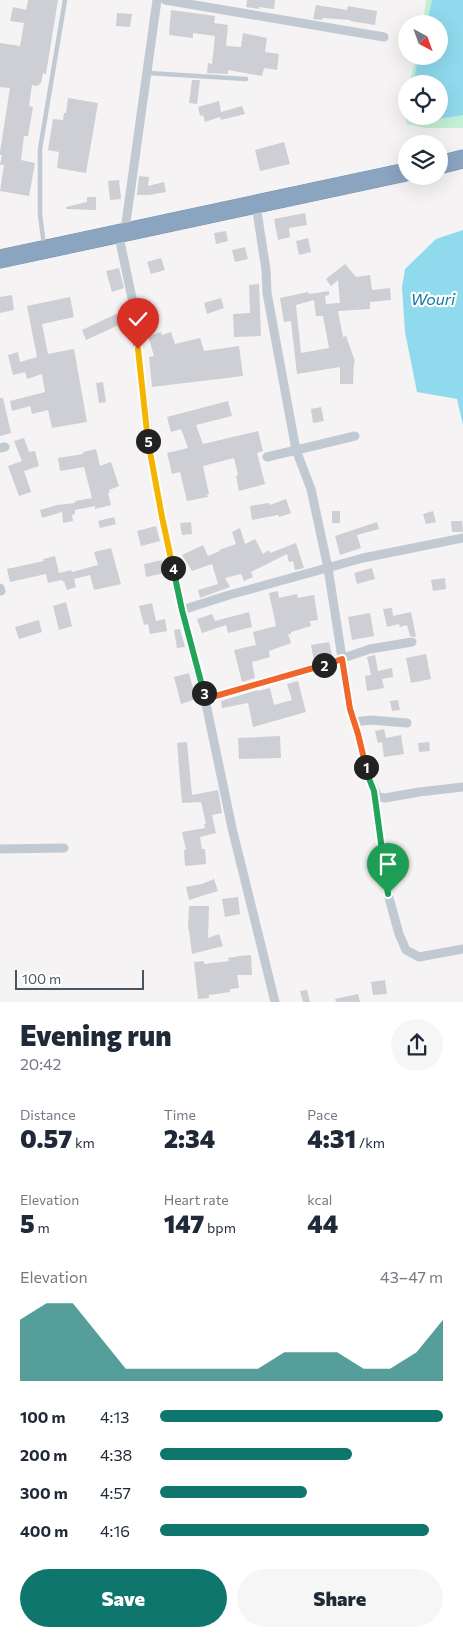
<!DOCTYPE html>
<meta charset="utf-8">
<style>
body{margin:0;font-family:Commissioner,sans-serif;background:#f6f6f7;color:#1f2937;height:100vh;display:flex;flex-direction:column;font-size:19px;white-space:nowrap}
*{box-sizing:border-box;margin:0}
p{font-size:16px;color:#747a83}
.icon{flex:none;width:28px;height:28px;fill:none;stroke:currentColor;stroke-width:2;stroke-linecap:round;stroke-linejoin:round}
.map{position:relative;height:1002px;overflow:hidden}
.panel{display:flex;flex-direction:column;background:#fff;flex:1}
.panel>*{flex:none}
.needle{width:32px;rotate:139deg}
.controls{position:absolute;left:398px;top:15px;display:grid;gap:10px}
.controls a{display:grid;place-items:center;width:50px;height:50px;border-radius:50%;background:#fff;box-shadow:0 5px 20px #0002;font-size:25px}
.scale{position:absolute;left:15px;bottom:12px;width:129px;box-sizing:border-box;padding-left:5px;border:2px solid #4a5661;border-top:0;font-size:14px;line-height:18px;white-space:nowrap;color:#4a5661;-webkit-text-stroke:4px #fff;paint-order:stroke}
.pin{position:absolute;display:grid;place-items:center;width:42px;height:42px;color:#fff;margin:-51px -21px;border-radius:50% 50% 50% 0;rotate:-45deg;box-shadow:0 0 5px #0007}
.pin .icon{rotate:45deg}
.km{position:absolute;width:25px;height:25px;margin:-12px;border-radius:50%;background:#222;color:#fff;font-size:14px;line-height:25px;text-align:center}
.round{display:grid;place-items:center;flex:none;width:52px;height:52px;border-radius:26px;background:#f6f6f7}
.headline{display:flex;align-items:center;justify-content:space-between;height:85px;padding:0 20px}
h1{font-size:28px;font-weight:800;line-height:38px}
.stats{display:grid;grid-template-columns:repeat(3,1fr);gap:8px;height:85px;padding:5px 20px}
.stats div{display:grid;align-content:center}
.stats b{font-size:25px;font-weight:800}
.stats small{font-size:14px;font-weight:400}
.stats p{font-size:14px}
.chart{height:140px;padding:10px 20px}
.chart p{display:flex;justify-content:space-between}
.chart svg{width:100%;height:90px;margin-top:5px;fill:#0f766e;opacity:.7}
.action{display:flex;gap:10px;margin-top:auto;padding:10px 20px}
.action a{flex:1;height:58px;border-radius:30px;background:#0f766e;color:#fff;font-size:20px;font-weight:800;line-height:58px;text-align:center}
.action a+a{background:#f6f6f7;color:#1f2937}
ul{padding:0 20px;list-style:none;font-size:16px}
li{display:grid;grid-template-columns:80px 60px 1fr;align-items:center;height:38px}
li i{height:12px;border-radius:6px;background:#0f766e}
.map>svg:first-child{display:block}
.green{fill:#c3f1d5}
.water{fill:#90daee}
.building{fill:#cdcfd5;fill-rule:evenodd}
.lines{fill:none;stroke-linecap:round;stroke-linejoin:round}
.highway-casing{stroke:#7690ad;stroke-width:19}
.lane{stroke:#c1cad2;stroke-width:4.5}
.street{stroke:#c1cad2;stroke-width:9}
.highway{stroke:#8ba5c1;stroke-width:18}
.split-1-casing{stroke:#fff;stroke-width:10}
.split-2-casing{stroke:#fff;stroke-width:10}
.split-3-casing{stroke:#fff;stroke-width:10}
.split-4-casing{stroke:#fff;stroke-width:10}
.split-5-casing{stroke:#fff;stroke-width:10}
.split-6-casing{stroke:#fff;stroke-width:10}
.split-1{stroke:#22a559;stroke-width:6}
.split-2{stroke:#f0652b;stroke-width:6}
.split-3{stroke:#f0652b;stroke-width:6}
.split-4{stroke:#22a559;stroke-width:6}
.split-5{stroke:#f5b400;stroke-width:6}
.split-6{stroke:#f5b400;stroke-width:6}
.labels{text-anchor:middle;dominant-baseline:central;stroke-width:4.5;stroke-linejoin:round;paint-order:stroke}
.water-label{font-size:16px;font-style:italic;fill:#0c7c9b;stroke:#fff}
</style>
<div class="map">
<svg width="463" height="1002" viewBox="0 0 463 1002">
<rect width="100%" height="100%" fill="#f5f3f3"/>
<path class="green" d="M426,0H463V128H426L407,124L401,104L406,90V116H439V84H409L415,62V56H439V24H423Z"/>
<path class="water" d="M432,0H463V115L426,121L412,116H439V84H413L419,56H439V24H427Z
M463,230V425L457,399L417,392L405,332L402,287L405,269L436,239Z"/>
<path class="building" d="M28,0H58L46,74L43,73L41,83L37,86L32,85L29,106L33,107L28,136H24L21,160L35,163L29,196L0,191L4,165H0L2,155H0V152L10,88L0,87V43L20,46L24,23L10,21L13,7L26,10Z
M247,0H275L274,9L259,7V9L246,7Z
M316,5L347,10L348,6L377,11L375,25L350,21V20L323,18L322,20L313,19Z
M171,10L215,16L214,23L228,25L226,46L241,47L243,33L267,38L265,52L279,54L277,70L264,68L262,76L228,70V74L207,73L208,63L212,64L215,36L193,33V38L169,35Z
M117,13L132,14L130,27L116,26Z
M192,80H200L197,104L189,103Z
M68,98L98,103L86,173L57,168L59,152L48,150L53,119L63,120L64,113H66Z
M219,101L221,112L242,106L245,114L221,120L220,117L205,122L203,115L200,116L198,107Z
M284,142L290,164L260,171L255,150Z
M139,176L149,177L148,186L164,182L166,192L149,195H137Z
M119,180L121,199L110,200L108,181Z
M87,197H96V210L66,209V207L87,202Z
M305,213L307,225L289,228L290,237L278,240L274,219Z
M226,231L228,241L216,244L214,233Z
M308,238L311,252L299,255L296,241Z
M245,247L248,259L235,262L232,250Z
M161,258L165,270L151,274L147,262Z
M345,264L356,277L370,275L372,290L390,288L391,300L370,302V309L338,311L343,337L346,336L355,361L354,362L353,384H340V367L297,374L291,321L284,322L280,298L308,292L309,294L329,291V295L325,296L326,304L340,303L338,280L331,286L326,279ZM314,300L316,316H323L329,348L301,353L296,305Z
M119,268L124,288L112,292L106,271Z
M259,284L261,336L234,337L233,314L250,313L249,285Z
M12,295L14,310L0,313V297Z
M70,297L74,317L42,324L48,354L74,349L87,422L52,428L48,410L32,414L30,406L12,411L10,401L45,392L42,374L27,379L25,372L13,375L8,355L18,352L20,362L37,357L27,306Z
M221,298L224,308L207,314L204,303Z
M116,314L121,324L86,340L82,330Z
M161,332L162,335L171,332L175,344L200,338L204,351L239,346L243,376L152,387L149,357L154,356L148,336Z
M103,382L106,402L99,403L96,383Z
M0,398H3L11,433L0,436Z
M228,401L232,416L196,425L203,444L258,431L263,451L257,453L265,484L239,491L236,476L238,475L234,458L203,466L209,494L207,495L208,497L187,501L180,472L172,474L167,453L188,448L181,429L171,432L167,417Z
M321,407L324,421L313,423L311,409Z
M24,438L29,452L35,451L39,466L24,471L31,492L19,496L8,466L22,461L14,441Z
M96,449L100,466L111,462L119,486L109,490L110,493H108L111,505L95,509V506L75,510V514L72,515L73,521L63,523L62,512L42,518L40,510L57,505L75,503V501L92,498L84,467L60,471L58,458L83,454V452Z
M286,499L291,513L279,517L278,515L252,520L250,506L269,503L270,505Z
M332,511H340V523H332Z
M433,511L436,522L426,524L423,514Z
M114,517L116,524L100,528L98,521Z
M451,521H462L463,532H452Z
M191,522L192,534L182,535L180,523Z
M377,522L379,529L357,535L361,548L340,555L335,536Z
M156,526L160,541L141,546L137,531Z
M240,528L245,544L255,539L263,554L269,550L270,553L296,543L304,568L295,570L293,561L289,562L287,554L251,572L253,577L244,581L241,574L225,578L230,587L200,598L198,590L218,584L212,564L192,571L182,555L203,545L208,556L220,551L219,550L236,544L232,532Z
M111,548L121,584L94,590L90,575L74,579L76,587L67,590L64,581L63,582L62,580L48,583L46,574L10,582L7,569L44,561L43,559L55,556L59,573L71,570L72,572L98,565L94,552Z
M162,560L165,573L146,577L144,564Z
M372,568L375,579L357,584L354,573Z
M445,578L446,589L433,591L431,580Z
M278,591L279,598L297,594L298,598L314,595L318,620L310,621L311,626L291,632V634H288L291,643L269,651L270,657L252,662L255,678L242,682L234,650L256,645L253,632L276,626L269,593Z
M66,602L72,626L59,630L53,606Z
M152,603L156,621L165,619L167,631L150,634L148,624L144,625L139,606Z
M392,608L393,616L411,612L416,637L410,636L407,625L400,627L399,624L387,627L383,609Z
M249,612L252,627L228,633L226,625L202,633L197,619L212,614L215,621Z
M370,613L374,636L352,640L348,617Z
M39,620L42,632L19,639L15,627Z
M180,629L185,647L177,648L174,630Z
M329,642L332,655L314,661L311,645Z
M426,654L431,679L411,683L406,658Z
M375,655L378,671L392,668L393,677L382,679L384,688L367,691L365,676L371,675L367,657Z
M189,673L196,699L181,704L174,677Z
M298,681L306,712L253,727L248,703L222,708L221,701L258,690V691L270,688L274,705L292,700L287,684Z
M398,700L400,710L392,711L390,701Z
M384,729L386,738L401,735L404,754L384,757L382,742L378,743L375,731Z
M280,736L281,758L239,759L238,738Z
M187,742L192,795L218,790L222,813L212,815L216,833L200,837L202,849H205L206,864L185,866L184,850H186L182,832L205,828L204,824H206L201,802L182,803L177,743Z
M429,742L430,751L419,752L418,743Z
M214,879L218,891L189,900L186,887L202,884Z
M238,897L240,914L225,917L222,899Z
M189,906H209L208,938L219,934L223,946L192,954L189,930L188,929Z
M251,955L252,975H237L239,988L230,989V992L209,995V998L198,999L194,962L204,961V964L229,961L228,958L240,956Z
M385,980L387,994L373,995L371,982Z
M307,990L310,1002H303L300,991Z
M358,994L360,1002H336L335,999Z"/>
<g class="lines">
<g class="highway-casing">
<path id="highway" d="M439,165L463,159
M0,259C135,229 271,202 406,172"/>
</g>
<path class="lane" d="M148,73L246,79
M44,245L40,215V149L65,0"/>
<path class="street" d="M165,0L384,37
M256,205L266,270L267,293L296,450L311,489L328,568L350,709L358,734L368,776L378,797L385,798L419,792L463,787
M125,230L157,0
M118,232L132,298L150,451L162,517L182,610L205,699L232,828L275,1002
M0,448L5,447
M267,457L355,436
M0,588L1,591
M182,610L229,595L363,558L463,538
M205,699L322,665L370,649L412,642
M354,722L371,720L407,723
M374,791L388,894L399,934L406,950L419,957L463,949
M0,849L64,848"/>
<use href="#highway" class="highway"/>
</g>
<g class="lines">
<g class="split-1-casing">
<path id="split-1" d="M366,767L368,776L374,791L388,894"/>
</g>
<g class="split-2-casing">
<path id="split-2" d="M324,665L342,659L350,709L358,734L366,767"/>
</g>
<g class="split-3-casing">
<path id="split-3" d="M204,693L205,699L324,665"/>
</g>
<g class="split-4-casing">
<path id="split-4" d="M173,568L182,610L204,693"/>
</g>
<g class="split-5-casing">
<path id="split-5" d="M148,441L162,517L173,568"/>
</g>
<g class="split-6-casing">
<path id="split-6" d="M138,349L148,441"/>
</g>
<use href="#split-1" class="split-1"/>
<use href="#split-2" class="split-2"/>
<use href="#split-3" class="split-3"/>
<use href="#split-4" class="split-4"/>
<use href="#split-5" class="split-5"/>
<use href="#split-6" class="split-6"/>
</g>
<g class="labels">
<g class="water-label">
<text x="433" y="298">Wouri</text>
</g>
</g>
</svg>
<div class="controls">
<a><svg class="needle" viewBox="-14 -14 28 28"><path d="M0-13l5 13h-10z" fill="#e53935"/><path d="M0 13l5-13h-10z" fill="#747a83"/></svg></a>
<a><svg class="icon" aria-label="locate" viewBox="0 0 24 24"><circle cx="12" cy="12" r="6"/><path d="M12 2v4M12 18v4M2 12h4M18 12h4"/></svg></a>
<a><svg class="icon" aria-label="layers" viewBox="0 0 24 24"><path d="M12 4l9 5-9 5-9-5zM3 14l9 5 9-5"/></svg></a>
</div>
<div class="scale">100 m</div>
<div class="pin" style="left:388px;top:894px;background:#1e9e55"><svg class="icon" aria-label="arrive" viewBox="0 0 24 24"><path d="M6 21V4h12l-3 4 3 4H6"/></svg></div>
<div class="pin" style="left:138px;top:349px;background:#d93025"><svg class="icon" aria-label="check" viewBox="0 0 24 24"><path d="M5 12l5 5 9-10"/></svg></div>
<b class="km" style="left:366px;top:767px">1</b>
<b class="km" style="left:324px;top:665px">2</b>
<b class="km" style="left:204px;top:693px">3</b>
<b class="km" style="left:173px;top:568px">4</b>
<b class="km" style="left:148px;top:441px">5</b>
</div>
<section class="panel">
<div class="headline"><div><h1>Evening run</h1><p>20:42</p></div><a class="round"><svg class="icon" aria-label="share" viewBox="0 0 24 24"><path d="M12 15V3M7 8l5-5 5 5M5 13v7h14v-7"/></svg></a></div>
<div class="stats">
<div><p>Distance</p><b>0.57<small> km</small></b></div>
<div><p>Time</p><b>2:34</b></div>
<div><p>Pace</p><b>4:31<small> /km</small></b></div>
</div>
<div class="stats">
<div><p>Elevation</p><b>5<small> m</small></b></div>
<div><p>Heart rate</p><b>147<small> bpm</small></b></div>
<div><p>kcal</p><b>44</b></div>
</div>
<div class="chart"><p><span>Elevation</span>43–47 m</p>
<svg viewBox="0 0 160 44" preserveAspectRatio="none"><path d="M0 44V14L10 6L20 6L30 22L40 38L50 38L60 38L70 38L80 38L90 38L100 30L110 30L120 30L130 38L140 38L150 30L160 14V44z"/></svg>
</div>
<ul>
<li><b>100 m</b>4:13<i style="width:100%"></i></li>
<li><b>200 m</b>4:38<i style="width:68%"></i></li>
<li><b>300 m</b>4:57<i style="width:52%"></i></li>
<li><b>400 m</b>4:16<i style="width:95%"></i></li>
</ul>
<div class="action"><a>Save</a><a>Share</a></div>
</section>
